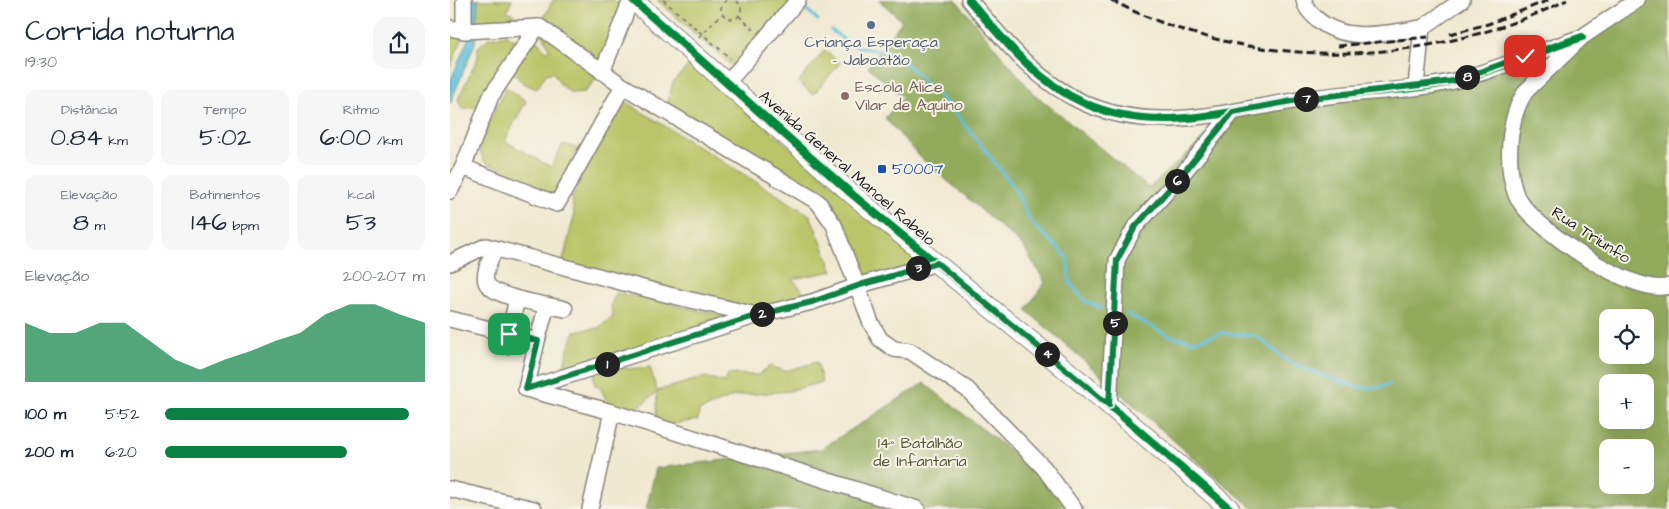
<!DOCTYPE html>
<html lang="pt">
<meta charset="utf-8">
<style>
body{margin:0;font-family:"Architects Daughter",sans-serif;background:#f6f6f7;color:#1f2937;height:100vh;display:flex;flex-direction:column;font-size:19px;white-space:nowrap}
*{box-sizing:border-box;margin:0}
p{font-size:16px;color:#747a83}
.icon{flex:none;width:28px;height:28px;fill:none;stroke:currentColor;stroke-width:2;stroke-linecap:round;stroke-linejoin:round}
.map{position:relative;flex:1;overflow:hidden}
.drawer{display:flex;flex-direction:column;background:#fff;width:450px}
.drawer>*{flex:none}
.tools{position:absolute;left:1149px;top:309px;display:grid;gap:10px}
.tools a{display:grid;place-items:center;width:55px;height:55px;border-radius:10px;background:#fff;box-shadow:0 5px 20px #0002;font-size:25px}
.pin{position:absolute;display:grid;place-items:center;width:42px;height:42px;color:#fff;margin:-21px;border-radius:10px;box-shadow:0 2px 8px #0006}
.km{position:absolute;width:25px;height:25px;margin:-12px;border-radius:50%;background:#222;color:#fff;font-size:14px;line-height:25px;text-align:center}
.round{display:grid;place-items:center;flex:none;width:52px;height:52px;border-radius:15px;background:#f6f6f7}
.headline{display:flex;align-items:center;justify-content:space-between;height:85px;padding:0 25px}
h1{font-size:28px;font-weight:600;line-height:38px}
.figures{display:grid;grid-template-columns:repeat(3,1fr);gap:8px;height:85px;padding:5px 25px}
.figures div{display:grid;align-content:center;border-radius:12px;background:#f6f6f7;text-align:center}
.figures b{font-size:25px;font-weight:600}
.figures small{font-size:14px;font-weight:400}
.figures p{font-size:14px}
.chart{height:140px;padding:10px 25px}
.chart p{display:flex;justify-content:space-between}
.chart svg{width:100%;height:90px;margin-top:5px;fill:#0b8043;opacity:.7}
ul{padding:0 25px;list-style:none;font-size:16px}
li{display:grid;grid-template-columns:80px 60px 1fr;align-items:center;height:38px}
li i{height:12px;border-radius:6px;background:#0b8043}
main{display:flex;flex:1;min-height:0}
.map>svg:first-child{display:block}
.green{fill:#b9c567;stroke:#6a7042}
.forest{fill:#92aa5c;stroke:#57633c;fill-rule:evenodd}
.water{fill:#5cbeda;stroke:#3c6d7b}
.lines{fill:none;stroke-linecap:round;stroke-linejoin:round}
.stream{stroke:#5cbeda;stroke-width:3}
.minor-casing{stroke:#868277;stroke-width:18}
.major-casing{stroke:#868277;stroke-width:21}
.path{stroke:#868277;stroke-width:2;stroke-dasharray:4 4;stroke-linecap:butt}
.minor{stroke:#fff;stroke-width:15}
.major{stroke:#fff;stroke-width:19}
.rail{stroke:#1c1c1c;stroke-width:3;stroke-dasharray:8 4;stroke-linecap:butt}
.cycleway-casing{stroke:#f7f3e8;stroke-width:11}
.cycleway{stroke:#00873e;stroke-width:8}
.route-casing{stroke:#fff;stroke-width:10}
.route{stroke:#0b8043;stroke-width:6}
.service-dot{fill:#5c6f8a;stroke:#f7f3e8;stroke-width:2}
.education-dot{fill:#8d6e63;stroke:#f7f3e8;stroke-width:2}
.transit-dot{fill:#1a4fb4;stroke:#f7f3e8;stroke-width:2}
.labels{text-anchor:middle;dominant-baseline:central;stroke-width:4;stroke-linejoin:round;paint-order:stroke}
.service-label{font-size:16px;fill:#4e5e75;stroke:#f7f3e8}
.education-label{font-size:16px;fill:#785e54;stroke:#f7f3e8;text-anchor:start}
.street-label{font-size:16px;fill:#1c1c1c;stroke:#f7f3e8}
.transit-label{font-size:16px;fill:#164399;stroke:#f7f3e8;text-anchor:start}
.park-label{font-size:16px;fill:#535736;stroke:#f7f3e8}
</style>
<main>
<section class="drawer">
<div class="headline"><div><h1>Corrida noturna</h1><p>19:30</p></div><a class="round"><svg class="icon" aria-label="share" viewBox="0 0 24 24"><path d="M12 15V3M7 8l5-5 5 5M5 13v7h14v-7"/></svg></a></div>
<div class="figures">
<div><p>Distância</p><b>0.84<small> km</small></b></div>
<div><p>Tempo</p><b>5:02</b></div>
<div><p>Ritmo</p><b>6:00<small> /km</small></b></div>
</div>
<div class="figures">
<div><p>Elevação</p><b>8<small> m</small></b></div>
<div><p>Batimentos</p><b>146<small> bpm</small></b></div>
<div><p>kcal</p><b>53</b></div>
</div>
<div class="chart"><p><span>Elevação</span>200–207 m</p>
<svg viewBox="0 0 160 44" preserveAspectRatio="none"><path d="M0 44V15L10 20L20 20L30 15L40 15L50 24L60 33L70 38L80 33L90 29L100 24L110 20L120 11L130 6L140 6L150 11L160 15V44z"/></svg>
</div>
<ul>
<li><b>100 m</b>5:52<i style="width:94%"></i></li>
<li><b>200 m</b>6:20<i style="width:70%"></i></li>
</ul>
</section>
<div class="map">
<svg width="1219" height="509" viewBox="0 0 1219 509">
<rect width="100%" height="100%" fill="#f7f3e8"/>
<filter id="ink" filterUnits="userSpaceOnUse"><feTurbulence type="fractalNoise" baseFrequency=".02" numOctaves="2"/><feDisplacementMap in="SourceGraphic" scale="10" xChannelSelector="R" yChannelSelector="G"/><feConvolveMatrix kernelMatrix="1 2 1 2 8 2 1 2 1" color-interpolation-filters="sRGB"/></filter>
<filter id="wash" filterUnits="userSpaceOnUse"><feTurbulence type="fractalNoise" baseFrequency=".0096" numOctaves="4" result="noise"/><feDisplacementMap in="SourceGraphic" scale="20" xChannelSelector="R" yChannelSelector="G"/><feGaussianBlur stdDeviation="1.12" result="paint"/><feColorMatrix in="noise" values="0 0 0 0 0 0 0 0 0 0 0 0 0 0 0 0 0 1.4 0 .05"/><feComposite in="paint" operator="in"/></filter>
<g filter="url(#wash)">
<rect width="100%" height="100%" fill="#f0e9d2"/>
<path class="green" d="M14,0H62L57,11L89,27L103,0H164L172,7L152,72L135,92L121,93L110,84L103,72L96,74L87,89L73,83L63,73L32,106L12,109L8,99L28,58V47L39,38L57,35L67,42L65,49L87,40L97,52L99,47L89,27L14,31Z
M207,0H348L289,72Z
M3,35L12,39L0,68V42Z
M375,50L390,63L363,95L348,82Z
M241,63L479,266L410,285L371,200L217,106L223,82Z
M56,87L76,101L55,141L101,167L113,144L127,148L120,167L102,196L34,161L28,145Z
M174,101L360,215L383,271L343,279L362,302L308,315L112,264L124,216L122,199L142,152Z
M166,293L217,301L227,306L282,317L169,364L178,369L200,367L207,391L255,377L275,382L278,374L308,375L320,366L335,371L367,362L372,382L339,391L284,396L249,411L248,420L217,425L206,418L207,392L190,406L172,413L159,406L151,389L145,385L144,377L148,363L112,375L118,349L125,331L148,328L163,317L161,305Z"/>
<path class="forest" d="M429,0H506L582,92L699,188L783,112L1028,73L1154,22L1191,0H1219V509H804C726,445 653,376 576,310L595,282L573,246L471,158L435,118L453,97L418,67L452,21ZM1158,318H1195V355H1158ZM1158,382H1195V420H1158ZM1158,448H1195V485H1158Z
M474,383L634,509H196L206,468L371,449Z"/>
<path class="water" d="M20,0H28L25,43L0,104V82L18,39Z"/>
<g class="lines">
<path class="stream" d="M355,8L368,20
M381,30L401,45L447,55L500,106L564,187L580,221L617,257L620,283L635,301L652,308
M677,314L720,336L745,341L772,333L806,336L839,362L886,380L907,387L926,388L940,384"/>
</g>
</g>
<g filter="url(#ink)">
<g class="lines">
<g class="minor-casing">
<path id="minor" d="M519,0C553,39 585,81 634,103C706,135 776,111 850,100C900,91 953,93 1004,81C1047,70 1090,51 1132,37
M854,0C855,8 861,14 867,19C895,44 938,33 972,28
M1187,0L1132,37L1076,91C1058,117 1055,165 1066,195C1079,226 1185,298 1219,286
M0,28L14,31L90,27L173,86L368,202L384,225L421,323L430,339L444,349L460,351L518,390L594,468L624,509
M14,31V0
M152,72L181,0
M277,83L348,0
M966,86L972,28L1012,0
M13,167L107,204L173,86
M0,191L13,167L41,96L87,27
M45,249C41,258 33,272 36,282C42,298 99,305 115,309
M0,263L36,246L219,295L306,315
M0,319L87,341L76,389
M87,341L97,305
M56,346L67,299
M76,389L308,315L362,302L410,285L487,263
M76,389L162,412L140,509
M659,405L667,260L685,227L730,177L783,112
M162,412L467,509
M0,489L84,509"/>
</g>
<g class="major-casing">
<path id="major" d="M183,0L403,195L659,405L780,509"/>
</g>
<path class="path" d="M213,0L280,58
M277,0C257,14 293,31 291,6L286,0
M289,16L304,30
M249,37L272,14"/>
<use href="#minor" class="minor"/>
<use href="#major" class="major"/>
<path class="rail" d="M661,0C801,73 976,69 1117,0
M1000,34L1038,24L1099,0
M888,46L978,37"/>
<g class="cycleway-casing">
<path id="cycleway" d="M183,0L403,195L659,405L780,509
M519,0C553,39 585,81 634,103C706,135 776,111 850,100C900,91 953,93 1004,81C1047,70 1090,51 1132,37"/>
</g>
<use href="#cycleway" class="cycleway"/>
</g>
</g>
<g class="lines" filter="url(#ink)">
<g class="route-casing">
<path id="route" d="M59,334L88,341L76,389L308,315L362,302L410,285L487,263L659,405L667,260L685,227L730,177L783,112L853,99L1003,81L1075,56"/>
</g>
<use href="#route" class="route"/>
</g>
<circle class="service-dot" cx="421" cy="25" r="5"/>
<circle class="education-dot" cx="395" cy="96" r="5"/>
<rect class="transit-dot" x="427" y="164" width="10" height="10" rx="2.5"/>
<g class="labels">
<g class="service-label">
<text x="421" y="42">Criança Esperaça<tspan x="421" dy="18">- Jaboatão</tspan></text>
</g>
<g class="education-label">
<text x="405" y="87">Escola Alice<tspan x="405" dy="18">Vilar de Aquino</tspan></text>
</g>
<g class="street-label">
<text transform="translate(397 168) rotate(41)">Avenida General Manoel Rabelo</text>
<text transform="translate(1141 235) rotate(33)">Rua Triunfo</text>
</g>
<g class="transit-label">
<text x="442" y="169">50007</text>
</g>
<g class="park-label">
<text x="470" y="443">14° Batalhão<tspan x="470" dy="18">de Infantaria</tspan></text>
</g>
</g>
</svg>
<div class="tools">
<a><svg class="icon" aria-label="locate" viewBox="0 0 24 24"><circle cx="12" cy="12" r="6"/><path d="M12 2v4M12 18v4M2 12h4M18 12h4"/></svg></a>
<a>+</a>
<a>−</a>
</div>
<div class="pin" style="left:59px;top:334px;background:#1e9e55"><svg class="icon" aria-label="arrive" viewBox="0 0 24 24"><path d="M6 21V4h12l-3 4 3 4H6"/></svg></div>
<div class="pin" style="left:1075px;top:56px;background:#d93025"><svg class="icon" aria-label="check" viewBox="0 0 24 24"><path d="M5 12l5 5 9-10"/></svg></div>
<b class="km" style="left:157px;top:364px">1</b>
<b class="km" style="left:312px;top:314px">2</b>
<b class="km" style="left:468px;top:268px">3</b>
<b class="km" style="left:597px;top:354px">4</b>
<b class="km" style="left:665px;top:323px">5</b>
<b class="km" style="left:727px;top:181px">6</b>
<b class="km" style="left:856px;top:99px">7</b>
<b class="km" style="left:1017px;top:77px">8</b>
</div>
</main>
